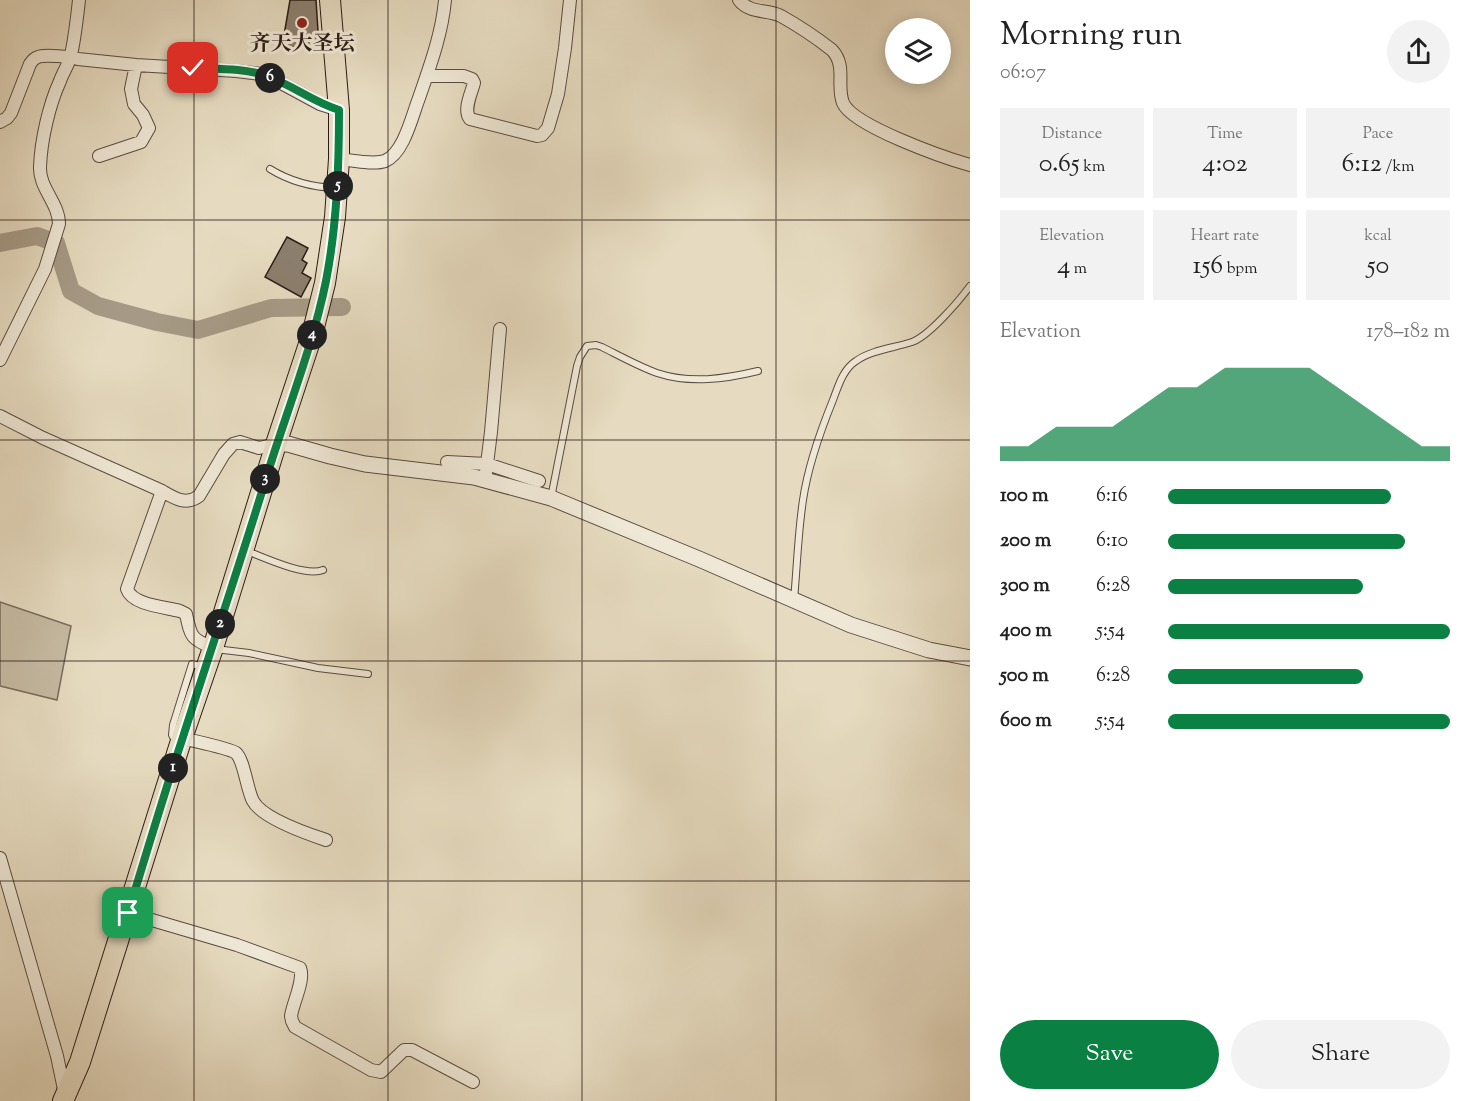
<!DOCTYPE html>
<meta charset="utf-8">
<style>
body{margin:0;font-family:"Sorts Mill Goudy","Noto Serif SC",serif;background:#f2f2f2;color:#222;height:100vh;display:flex;flex-direction:column;font-size:22px;white-space:nowrap}
*{box-sizing:border-box;margin:0}
p{font-size:20px;color:#767676}
.icon{flex:none;width:33px;height:33px;fill:none;stroke:currentColor;stroke-width:2;stroke-linecap:round;stroke-linejoin:round}
.map{position:relative;flex:1;overflow:hidden}
.details{display:flex;flex-direction:column;background:#fff;width:510px}
.details>*{flex:none}
.tools{position:absolute;left:885px;top:18px;display:grid;gap:12px}
.tools a{display:grid;place-items:center;width:66px;height:66px;border-radius:50%;background:#fff;box-shadow:0 3px 15px #0003;font-size:30px}
.pin{position:absolute;display:grid;place-items:center;width:51px;height:51px;color:#fff;margin:-26px;border-radius:12px;box-shadow:0 3px 9px #0006}
.km{position:absolute;width:30px;height:30px;margin:-15px;border-radius:50%;background:#222;color:#fff;font-size:16px;line-height:30px;text-align:center}
.round{display:grid;place-items:center;flex:none;width:63px;height:63px;border-radius:32px;background:#f2f2f2}
.summary{display:flex;align-items:center;justify-content:space-between;height:102px;padding:0 30px}
h1{font-size:33px;font-weight:600;line-height:45px}
.stats{display:grid;grid-template-columns:repeat(3,1fr);gap:9px;height:102px;padding:6px 30px}
.stats div{display:grid;align-content:center;border-radius:0px;background:#f2f2f2;text-align:center}
.stats b{font-size:26px;font-weight:600}
.stats small{font-size:16px;font-weight:400}
.stats p{font-size:16px}
.chart{height:168px;padding:12px 30px}
.chart p{display:flex;justify-content:space-between}
.chart svg{width:100%;height:108px;margin-top:6px;fill:#0b8043;opacity:.7}
.action{display:flex;gap:12px;margin-top:auto;padding:12px 30px}
.action a{flex:1;height:69px;border-radius:36px;background:#0b8043;color:#fff;font-size:24px;font-weight:600;line-height:69px;text-align:center}
.action a+a{background:#f2f2f2;color:#222}
ul{padding:0 30px;list-style:none;font-size:20px}
li{display:grid;grid-template-columns:96px 72px 1fr;align-items:center;height:45px}
li i{height:15px;border-radius:8px;background:#0b8043}
main{display:flex;flex:1;min-height:0}
.map>svg:first-child{display:block}
.pitch{fill:#c6bba3;stroke:#786c5c;stroke-width:1.5}
.lines{fill:none;stroke-linecap:round;stroke-linejoin:round}
.river{stroke:#a69a86;stroke-width:18}
.building{fill:#8c7f6e;stroke:#2b1c15;stroke-width:1.5}
.service-casing{stroke:#5a4c40;stroke-width:8}
.minor-casing{stroke:#5a4c40;stroke-width:14}
.tertiary-casing{stroke:#5a4c40;stroke-width:17}
.primary-casing{stroke:#2b1c15;stroke-width:22}
.service{stroke:#efe8d6;stroke-width:6}
.minor{stroke:#efe8d6;stroke-width:12}
.tertiary{stroke:#efe8d6;stroke-width:15}
.primary{stroke:#e6dbc0;stroke-width:20}
.route-casing{stroke:#fff;stroke-width:12}
.route{stroke:#0b8043;stroke-width:8}
.grid{fill:none;stroke:#2b1c15;stroke-width:1.5;stroke-opacity:0.55}
.poi-dot{fill:#8f2418;stroke:#efe8d6;stroke-width:2}
.labels{text-anchor:middle;dominant-baseline:central;stroke-width:6;stroke-linejoin:round;paint-order:stroke}
.poi-label{font-size:21px;font-weight:bold;fill:#2b1c15;stroke:#efe8d6}
</style>
<main>
<div class="map">
<svg width="970" height="1101" viewBox="0 0 970 1101">
<rect width="100%" height="100%" fill="#e6dbc0"/>
<filter id="stains"><feTurbulence type="fractalNoise" baseFrequency=".00333" numOctaves="4"/><feColorMatrix values="0 0 0 0 .2 0 0 0 0 .09 0 0 0 0 .02 0 0 0 .5 -.17"/></filter>
<radialGradient id="worn" r=".72"><stop offset=".6" stop-color="#630" stop-opacity="0"/><stop offset="1" stop-color="#630" stop-opacity=".3"/></radialGradient>
<path class="pitch" d="M0,602L71,626L57,700L0,686Z"/>
<g class="lines">
<path class="river" d="M0,243L37,236L56,243L71,291L98,306L157,322L198,330L271,308L342,307"/>
</g>
<path class="building" d="M290,0H316L319,47H282Z
M287,237L308,248L302,260L307,263L302,273L311,278L301,297L265,277Z"/>
<g class="lines">
<g class="service-casing">
<path id="service" d="M270,169C291,182 311,187 335,188
M551,498L577,366L580,357L587,346L596,345L602,347C620,356 638,366 657,373C690,384 725,379 758,371
M247,551C265,558 306,577 323,570
M794,600C797,567 798,533 803,500C808,466 820,432 833,400C838,387 843,369 856,361C871,350 894,348 912,342C929,336 959,301 970,286
M215,649L249,653L318,668L368,674
M175,741L172,735L173,725L192,664L203,667"/>
</g>
<g class="minor-casing">
<path id="minor" d="M739,0C750,14 767,9 781,16C797,25 818,39 832,50C847,66 836,85 843,103C853,126 945,158 970,165
M427,76H464L472,79L474,83C471,94 463,110 470,119L537,136L542,135L548,128L558,94L565,48L570,0
M0,122L7,118L11,113L30,64C32,61 34,58 38,57C44,54 71,57 78,59L136,65L236,71L261,74L270,77L320,104L339,110
M99,156L141,142L149,128L143,115L134,104L131,89L136,65
M339,159C351,160 373,165 385,161C404,153 412,116 419,98C430,66 442,34 445,0
M0,360L45,269L59,224C59,203 39,188 40,167C41,140 49,105 60,81C63,72 69,64 71,55C75,37 77,18 79,0
M0,416L43,438L162,491C174,498 186,506 199,496L224,454L233,444L240,442L259,448L276,444
M447,462L487,464L539,481
M485,480L491,432L500,329
M162,491L127,589C132,605 165,607 180,611L186,614C191,637 191,639 213,648
M182,738C193,741 229,748 236,753C244,760 247,790 253,801C262,818 308,834 326,840
M0,858L57,1056L65,1094
M128,913L237,945L300,968C305,980 293,1002 291,1016L292,1021L295,1027L371,1070L381,1072L404,1050H412L473,1082"/>
</g>
<g class="tertiary-casing">
<path id="tertiary" d="M276,444H288L330,456L365,464L474,477L551,498L699,559L851,625L929,650L970,658"/>
</g>
<g class="primary-casing">
<path id="primary" d="M63,1101L80,1062L180,744L213,648L276,444L312,335L325,283L335,217L339,159V110L330,0"/>
</g>
<use href="#service" class="service"/>
<use href="#minor" class="minor"/>
<use href="#tertiary" class="tertiary"/>
<use href="#primary" class="primary"/>
</g>
<g class="lines">
<g class="route-casing">
<path id="route" d="M128,913C146,855 163,797 182,740C209,655 238,570 264,485C284,418 312,350 326,281C337,224 339,167 339,110C313,102 292,85 267,76C245,68 217,69 193,68"/>
</g>
<use href="#route" class="route"/>
</g>
<path class="grid" d="M194,0V1101M388,0V1101M582,0V1101M776,0V1101M0,220H970M0,440H970M0,661H970M0,881H970"/>
<circle class="poi-dot" cx="302" cy="23" r="6"/>
<g class="labels">
<g class="poi-label">
<text x="302" y="45">齐天大圣坛</text>
</g>
</g>
<rect width="100%" height="100%" filter="url(#stains)"/>
<rect width="100%" height="100%" fill="url(#worn)"/>
</svg>
<div class="tools">
<a><svg class="icon" aria-label="layers" viewBox="0 0 24 24"><path d="M12 4l9 5-9 5-9-5zM3 14l9 5 9-5"/></svg></a>
</div>
<div class="pin" style="left:128px;top:913px;background:#1e9e55"><svg class="icon" aria-label="arrive" viewBox="0 0 24 24"><path d="M6 21V4h12l-3 4 3 4H6"/></svg></div>
<div class="pin" style="left:193px;top:68px;background:#d93025"><svg class="icon" aria-label="check" viewBox="0 0 24 24"><path d="M5 12l5 5 9-10"/></svg></div>
<b class="km" style="left:173px;top:768px">1</b>
<b class="km" style="left:220px;top:624px">2</b>
<b class="km" style="left:265px;top:479px">3</b>
<b class="km" style="left:312px;top:335px">4</b>
<b class="km" style="left:338px;top:186px">5</b>
<b class="km" style="left:270px;top:78px">6</b>
</div>
<section class="details">
<div class="summary"><div><h1>Morning run</h1><p>06:07</p></div><a class="round"><svg class="icon" aria-label="share" viewBox="0 0 24 24"><path d="M12 15V3M7 8l5-5 5 5M5 13v7h14v-7"/></svg></a></div>
<div class="stats">
<div><p>Distance</p><b>0.65<small> km</small></b></div>
<div><p>Time</p><b>4:02</b></div>
<div><p>Pace</p><b>6:12<small> /km</small></b></div>
</div>
<div class="stats">
<div><p>Elevation</p><b>4<small> m</small></b></div>
<div><p>Heart rate</p><b>156<small> bpm</small></b></div>
<div><p>kcal</p><b>50</b></div>
</div>
<div class="chart"><p><span>Elevation</span>178–182 m</p>
<svg viewBox="0 0 160 44" preserveAspectRatio="none"><path d="M0 44V38L10 38L20 30L30 30L40 30L50 22L60 14L70 14L80 6L90 6L100 6L110 6L120 14L130 22L140 30L150 38L160 38V44z"/></svg>
</div>
<ul>
<li><b>100 m</b>6:16<i style="width:79%"></i></li>
<li><b>200 m</b>6:10<i style="width:84%"></i></li>
<li><b>300 m</b>6:28<i style="width:69%"></i></li>
<li><b>400 m</b>5:54<i style="width:100%"></i></li>
<li><b>500 m</b>6:28<i style="width:69%"></i></li>
<li><b>600 m</b>5:54<i style="width:100%"></i></li>
</ul>
<div class="action"><a>Save</a><a>Share</a></div>
</section>
</main>
